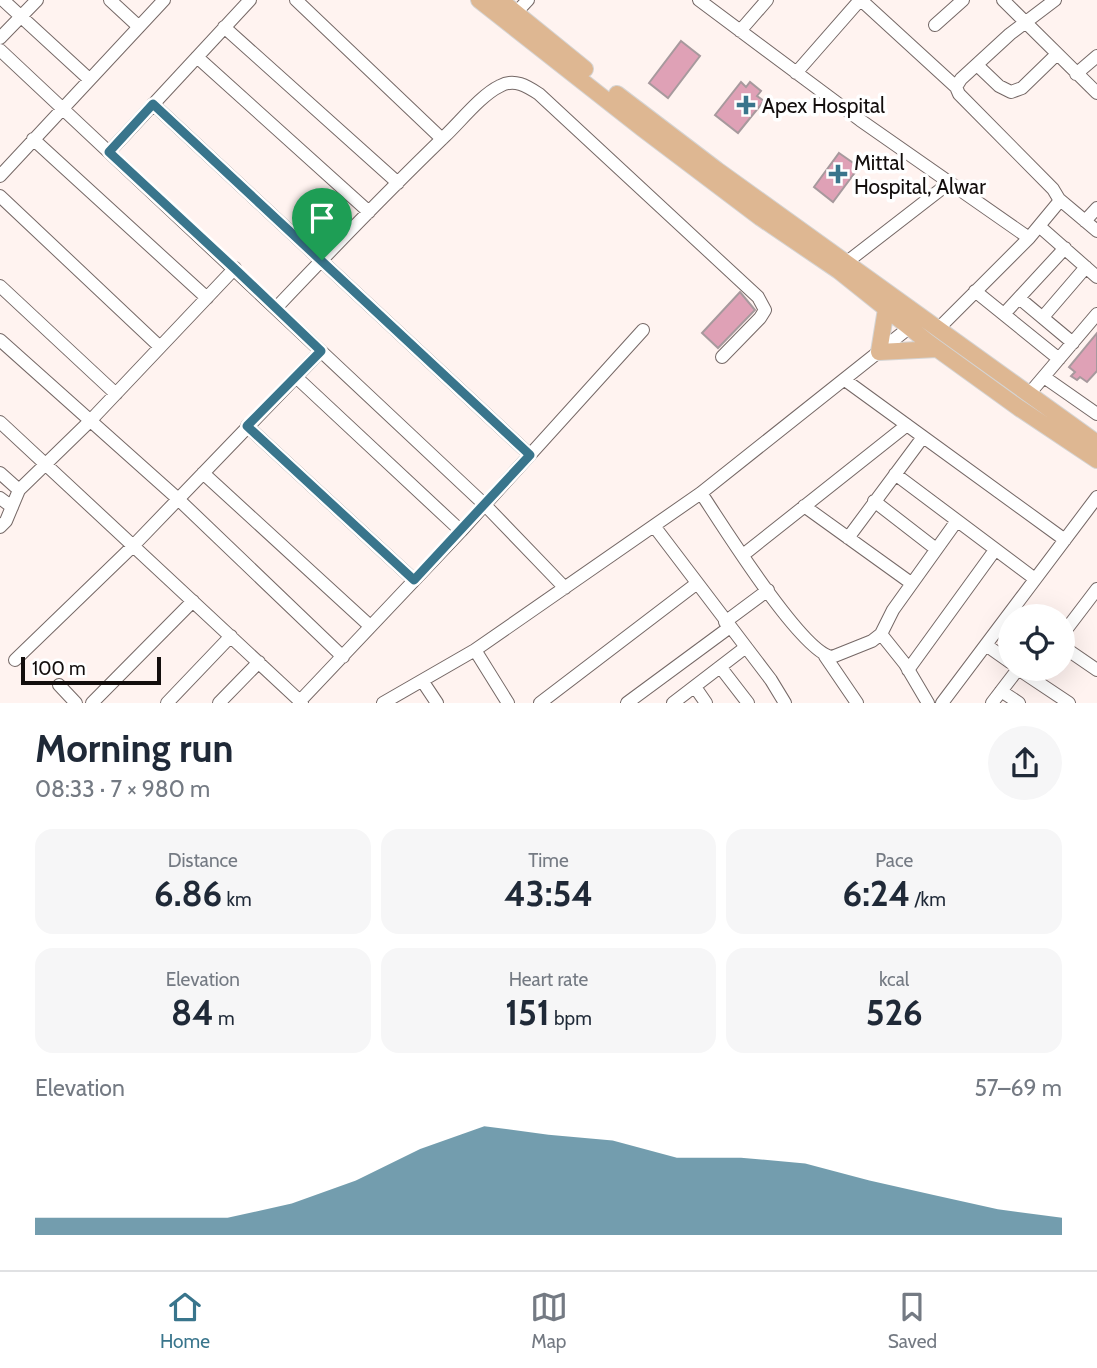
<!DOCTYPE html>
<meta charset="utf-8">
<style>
body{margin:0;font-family:Cabin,sans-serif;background:#f6f6f7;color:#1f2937;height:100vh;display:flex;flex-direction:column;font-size:26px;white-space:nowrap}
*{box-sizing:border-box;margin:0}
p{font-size:23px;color:#747a83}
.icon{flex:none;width:38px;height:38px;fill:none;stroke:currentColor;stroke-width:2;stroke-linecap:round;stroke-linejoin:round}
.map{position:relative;height:703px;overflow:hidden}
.panel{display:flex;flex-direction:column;background:#fff;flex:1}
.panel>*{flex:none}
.controls{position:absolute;left:998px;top:604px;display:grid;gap:14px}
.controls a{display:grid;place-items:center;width:77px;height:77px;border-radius:50%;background:#fff;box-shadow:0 7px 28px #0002;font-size:35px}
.scale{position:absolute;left:21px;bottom:18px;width:140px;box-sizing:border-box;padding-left:7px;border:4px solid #130e0d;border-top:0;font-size:19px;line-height:24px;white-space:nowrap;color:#130e0d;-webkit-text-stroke:5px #fff;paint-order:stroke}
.pin{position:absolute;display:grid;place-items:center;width:60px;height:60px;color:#fff;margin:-72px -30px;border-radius:50% 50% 50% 0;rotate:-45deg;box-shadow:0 0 7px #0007}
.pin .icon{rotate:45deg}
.round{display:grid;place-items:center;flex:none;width:74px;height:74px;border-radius:37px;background:#f6f6f7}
.head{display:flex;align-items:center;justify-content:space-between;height:119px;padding:0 35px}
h1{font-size:38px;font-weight:700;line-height:52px}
.figures{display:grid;grid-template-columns:repeat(3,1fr);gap:10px;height:119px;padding:7px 35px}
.figures div{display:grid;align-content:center;border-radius:18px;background:#f6f6f7;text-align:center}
.figures b{font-size:35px;font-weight:700}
.figures small{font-size:19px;font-weight:400}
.figures p{font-size:19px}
.chart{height:196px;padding:14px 35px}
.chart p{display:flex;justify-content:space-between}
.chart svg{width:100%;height:126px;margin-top:7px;fill:#39758c;opacity:.7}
.dock{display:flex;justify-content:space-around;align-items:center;height:98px;border-top:2px solid #e0e1e3;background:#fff;font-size:19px;color:#747a83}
.dock a{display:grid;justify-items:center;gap:4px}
.dock .current{color:#39758c}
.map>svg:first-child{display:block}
.building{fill:#dfa1b6;stroke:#a7999d;stroke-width:2}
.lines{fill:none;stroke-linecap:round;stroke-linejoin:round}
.minor-casing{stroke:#756866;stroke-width:14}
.major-casing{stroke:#d5d4d3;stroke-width:18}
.minor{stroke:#fff;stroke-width:12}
.major{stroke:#deb792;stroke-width:16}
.route-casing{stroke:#fff;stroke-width:14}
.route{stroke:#39758c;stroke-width:9}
.poi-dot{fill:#39758c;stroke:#fff;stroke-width:2.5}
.labels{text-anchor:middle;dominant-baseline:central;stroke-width:7;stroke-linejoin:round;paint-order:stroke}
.poi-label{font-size:21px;fill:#130e0d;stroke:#fff;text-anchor:start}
</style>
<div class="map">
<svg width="1097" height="703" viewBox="0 0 1097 703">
<rect width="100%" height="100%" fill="#fff3f0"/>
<path class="building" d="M681,41L700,56L668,98L649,83Z
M741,82L746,87L750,82L761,91L757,96L764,101L738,133L715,115Z
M839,153L859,167L833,202L814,187Z
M740,292L755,310L718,348L702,333Z
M1097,333V371L1087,382L1080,377L1077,380L1071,376L1075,372L1069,367Z"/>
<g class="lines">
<g class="minor-casing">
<path id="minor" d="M3,0L89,79
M110,0L138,26
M296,0L442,139
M699,0L860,120L1029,238
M861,0L956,87
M1003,0L1097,93
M511,18L528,0
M935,25L963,0
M224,27L398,183
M740,31L767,0
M0,38L37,0
M0,50L485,505L565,588
M197,57L369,212
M977,65L999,86L1011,92L1022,88L1056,55
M796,73L860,0
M1076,74L1097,56
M153,104L530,455
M33,139L207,298
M109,152L250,0
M0,176L164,0
M0,196L160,347
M1059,199L1097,231
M1085,221L1097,208
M1039,226L1097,277
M847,262L949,183
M0,286L116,394
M975,291L1059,359
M1019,298L1073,343
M276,308C331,250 387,192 445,136C460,122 481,95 500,86C514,78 527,86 539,94L758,297L765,310L760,318L722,357
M1004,314L1065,248
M1043,317L1086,267
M939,328L1029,238L1058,203L1059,199L1053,189L959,94L956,87L961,79L1010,34L1055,0
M0,340L177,498L343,657
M296,377L461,531
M1044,377L1097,414
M845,380L1065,540
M1029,394L1097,314
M0,422L302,703
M247,426L414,580
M0,473L19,490
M203,473L370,626
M895,474L1035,579
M701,493C721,523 801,652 832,657L872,641L881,634L893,610L956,522
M0,498L12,507
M874,501L936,549
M804,506L911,583
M654,526L771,680L785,703
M0,527L6,521L19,490L90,421L235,268
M848,538L923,437
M743,555L907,425
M725,622L768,590
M881,634L905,664L928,703
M1062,635L1097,589
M986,645L1010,662
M1062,646L1097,670
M475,650L508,703
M825,656L857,703
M15,660L133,546L321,351
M721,668L748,703
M908,670L995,550
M423,682L437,703
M59,685L76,703
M695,687L706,703
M1001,691L1019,703
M300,701L461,531L643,330
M92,703L193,601
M167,703L231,636
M219,703L259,662
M383,703L475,650L701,493L915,323
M540,703L696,584
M627,703L730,627
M673,703L746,647
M942,703L1097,497
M992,703L1018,669L1069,703"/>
</g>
<g class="major-casing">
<path id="major" d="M479,0L643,129L761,218L839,271L929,343L1019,408L1097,460
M500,0L585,69
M617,94L717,170L1097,443
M886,309L879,352L937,349"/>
</g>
<use href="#minor" class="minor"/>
<use href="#major" class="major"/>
</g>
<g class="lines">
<g class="route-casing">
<path id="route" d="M153,104L530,455L414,580L247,426L321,351L234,268L109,152Z"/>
</g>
<use href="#route" class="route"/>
</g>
<g class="poi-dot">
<path d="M742.5 94.5h7v7h7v7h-7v7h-7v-7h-7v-7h7z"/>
<path d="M834.5 163.5h7v7h7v7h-7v7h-7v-7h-7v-7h7z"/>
</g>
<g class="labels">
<g class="poi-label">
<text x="762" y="105">Apex Hospital</text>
<text x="854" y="162">Mittal<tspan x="854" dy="24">Hospital, Alwar</tspan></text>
</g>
</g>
</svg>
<div class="controls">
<a><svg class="icon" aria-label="locate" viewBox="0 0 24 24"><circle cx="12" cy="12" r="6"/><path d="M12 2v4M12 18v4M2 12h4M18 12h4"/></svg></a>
</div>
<div class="scale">100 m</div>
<div class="pin" style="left:322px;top:260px;background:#1e9e55"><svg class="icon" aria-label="arrive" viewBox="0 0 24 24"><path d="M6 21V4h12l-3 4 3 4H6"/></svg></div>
</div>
<section class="panel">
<div class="head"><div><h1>Morning run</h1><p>08:33 · 7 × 980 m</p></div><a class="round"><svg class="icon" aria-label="share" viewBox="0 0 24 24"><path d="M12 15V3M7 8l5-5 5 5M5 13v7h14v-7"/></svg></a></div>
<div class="figures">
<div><p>Distance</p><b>6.86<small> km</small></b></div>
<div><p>Time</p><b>43:54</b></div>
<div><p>Pace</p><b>6:24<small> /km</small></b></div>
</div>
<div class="figures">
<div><p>Elevation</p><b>84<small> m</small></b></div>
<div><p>Heart rate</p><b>151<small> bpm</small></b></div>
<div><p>kcal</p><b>526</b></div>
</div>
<div class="chart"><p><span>Elevation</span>57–69 m</p>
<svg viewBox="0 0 160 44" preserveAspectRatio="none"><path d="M0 44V38L10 38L20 38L30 38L40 33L50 25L60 14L70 6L80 9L90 11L100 17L110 17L120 19L130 25L140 30L150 35L160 38V44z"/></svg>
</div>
</section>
<nav class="dock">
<a class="current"><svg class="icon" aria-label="home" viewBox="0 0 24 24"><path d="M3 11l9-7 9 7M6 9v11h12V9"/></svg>Home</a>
<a><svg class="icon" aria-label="map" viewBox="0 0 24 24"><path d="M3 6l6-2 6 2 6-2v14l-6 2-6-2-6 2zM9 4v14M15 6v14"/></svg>Map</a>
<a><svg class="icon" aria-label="saved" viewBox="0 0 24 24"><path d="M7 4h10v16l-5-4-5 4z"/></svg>Saved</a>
</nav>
